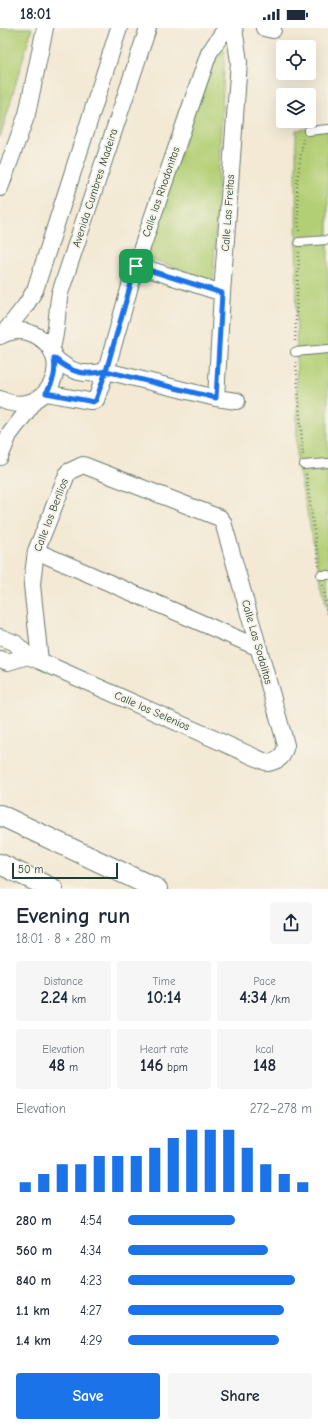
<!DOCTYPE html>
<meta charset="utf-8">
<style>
body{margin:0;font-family:"Comic Neue",sans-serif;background:#f6f6f7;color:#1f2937;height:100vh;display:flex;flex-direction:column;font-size:15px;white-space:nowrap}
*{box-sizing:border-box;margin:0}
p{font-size:13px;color:#747a83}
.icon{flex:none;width:22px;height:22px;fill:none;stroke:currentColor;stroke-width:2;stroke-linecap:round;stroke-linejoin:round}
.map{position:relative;height:861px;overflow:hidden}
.drawer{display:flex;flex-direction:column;background:#fff;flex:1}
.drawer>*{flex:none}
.buttons{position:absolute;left:276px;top:12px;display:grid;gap:8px}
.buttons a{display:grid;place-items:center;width:40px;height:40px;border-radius:4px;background:#fff;box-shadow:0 4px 16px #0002;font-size:20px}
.scale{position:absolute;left:12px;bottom:10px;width:106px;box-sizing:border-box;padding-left:4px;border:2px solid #1f3d34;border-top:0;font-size:11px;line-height:14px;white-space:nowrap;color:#1f3d34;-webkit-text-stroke:3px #f7f3e8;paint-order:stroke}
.pin{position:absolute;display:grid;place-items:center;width:34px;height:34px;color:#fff;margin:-17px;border-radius:8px;box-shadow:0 2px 6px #0006}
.round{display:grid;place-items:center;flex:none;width:42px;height:42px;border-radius:4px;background:#f6f6f7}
.headline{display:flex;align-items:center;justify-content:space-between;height:68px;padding:0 16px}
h1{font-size:22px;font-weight:600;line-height:30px}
.stats{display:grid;grid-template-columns:repeat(3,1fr);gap:6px;height:68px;padding:4px 16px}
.stats div{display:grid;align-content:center;border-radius:4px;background:#f6f6f7;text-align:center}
.stats b{font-size:17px;font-weight:600}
.stats small{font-size:11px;font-weight:400}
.stats p{font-size:11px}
.chart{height:112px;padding:8px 16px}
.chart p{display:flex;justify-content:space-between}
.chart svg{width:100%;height:72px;margin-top:4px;stroke:#1a73e8;stroke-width:6}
.action{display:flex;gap:8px;margin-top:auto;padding:8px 16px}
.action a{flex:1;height:46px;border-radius:4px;background:#1a73e8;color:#fff;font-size:16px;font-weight:600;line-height:46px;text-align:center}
.action a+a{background:#f6f6f7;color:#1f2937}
ul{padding:0 16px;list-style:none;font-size:13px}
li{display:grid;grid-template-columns:64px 48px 1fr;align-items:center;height:30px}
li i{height:10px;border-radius:5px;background:#1a73e8}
.status{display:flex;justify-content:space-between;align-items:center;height:28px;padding:0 20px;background:#fff;direction:ltr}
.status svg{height:11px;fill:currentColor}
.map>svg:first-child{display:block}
.green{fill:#b3cf75;stroke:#698654}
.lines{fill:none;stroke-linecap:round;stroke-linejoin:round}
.service-casing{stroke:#69796c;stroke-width:10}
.minor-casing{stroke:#69796c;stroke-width:18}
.tertiary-casing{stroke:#69796c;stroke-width:22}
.path{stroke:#69796c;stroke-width:2.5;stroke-dasharray:1 3;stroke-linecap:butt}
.service{stroke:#fff;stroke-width:8}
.minor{stroke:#fff;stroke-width:16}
.tertiary{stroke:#fff;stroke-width:20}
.route-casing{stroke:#fff;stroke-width:8}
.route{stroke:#1a73e8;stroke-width:5}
.labels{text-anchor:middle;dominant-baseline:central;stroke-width:4;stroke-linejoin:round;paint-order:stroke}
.street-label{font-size:11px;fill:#1f3d34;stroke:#f7f3e8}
</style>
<div class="status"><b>18:01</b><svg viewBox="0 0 49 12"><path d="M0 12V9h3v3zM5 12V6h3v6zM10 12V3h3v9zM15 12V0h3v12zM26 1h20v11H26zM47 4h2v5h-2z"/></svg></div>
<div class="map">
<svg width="328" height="861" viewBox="0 0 328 861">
<rect width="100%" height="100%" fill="#f7f3e8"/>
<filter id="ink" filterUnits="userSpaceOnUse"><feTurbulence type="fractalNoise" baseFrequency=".025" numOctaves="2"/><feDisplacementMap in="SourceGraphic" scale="8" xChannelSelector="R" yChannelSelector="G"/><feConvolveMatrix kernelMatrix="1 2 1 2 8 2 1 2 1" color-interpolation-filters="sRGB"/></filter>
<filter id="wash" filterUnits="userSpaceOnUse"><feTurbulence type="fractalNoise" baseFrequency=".012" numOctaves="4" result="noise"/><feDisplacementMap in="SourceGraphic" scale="16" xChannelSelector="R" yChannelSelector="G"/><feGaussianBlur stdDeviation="0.9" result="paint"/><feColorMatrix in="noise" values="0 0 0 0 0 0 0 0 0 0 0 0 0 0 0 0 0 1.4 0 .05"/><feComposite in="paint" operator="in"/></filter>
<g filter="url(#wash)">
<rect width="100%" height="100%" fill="#f3e9d4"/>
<path class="green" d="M0,0H32L0,110Z
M215,20L225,22L213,253L145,229Z
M328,99V586L297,435L296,102Z"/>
</g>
<g filter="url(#ink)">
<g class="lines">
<g class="service-casing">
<path id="service" d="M308,103L328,101
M299,214L328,212
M295,324L328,321
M304,437L328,435
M321,547H328"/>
</g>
<g class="minor-casing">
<path id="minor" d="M264,0L273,2
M0,160L27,86L45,0
M136,237L222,265
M3,306L26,277L35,262L119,0
M0,308C10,303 22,301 33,306C79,327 48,394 0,371
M51,322C58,304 56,284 60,265L148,0
M54,329C71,345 84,348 106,343L216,370L237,373
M46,365L89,373H93L96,372L106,343L136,237L209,25L226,0
M216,370L222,265L239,34L234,0
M0,429L9,407L34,374
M36,523L259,620
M0,609L15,615L28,628L40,633L268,735C280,732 283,730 286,717L223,494L220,490L83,437L68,444L36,523L33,547L32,557L40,633
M0,631L8,634L28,628"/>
</g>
<g class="tertiary-casing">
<path id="tertiary" d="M0,787L157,861
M0,836L53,861"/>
</g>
<path class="path" d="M299,203L297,154L303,111
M295,313L299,224
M296,334L303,427
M306,446L319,538
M323,557L328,588"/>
<use href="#service" class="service"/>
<use href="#minor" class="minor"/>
<use href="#tertiary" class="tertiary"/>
</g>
</g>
<g class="lines" filter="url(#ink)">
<g class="route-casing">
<path id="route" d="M136,238L106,343L96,372L93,374L89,373L46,365C54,353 56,344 54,330C72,345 84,348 106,343L216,370L222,265L136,238"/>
</g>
<use href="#route" class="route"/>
</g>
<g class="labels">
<g class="street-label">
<text transform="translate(95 160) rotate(-72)">Avenida Cumbres Madeira</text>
<text transform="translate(161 164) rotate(-71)">Calle las Rhodonitas</text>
<text transform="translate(228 185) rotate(-86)">Calle Las Freitas</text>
<text transform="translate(51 487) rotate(-69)">Calle los Berilios</text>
<text transform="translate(257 614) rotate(74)">Calle Las Sodalitas</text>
<text transform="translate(152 683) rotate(24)">Calle los Selenios</text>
</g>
</g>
</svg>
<div class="buttons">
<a><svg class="icon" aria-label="locate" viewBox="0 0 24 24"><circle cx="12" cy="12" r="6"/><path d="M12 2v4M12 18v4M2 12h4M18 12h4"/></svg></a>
<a><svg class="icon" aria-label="layers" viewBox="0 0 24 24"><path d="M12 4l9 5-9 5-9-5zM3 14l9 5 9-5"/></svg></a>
</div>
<div class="scale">50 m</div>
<div class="pin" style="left:136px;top:238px;background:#1e9e55"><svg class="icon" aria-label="arrive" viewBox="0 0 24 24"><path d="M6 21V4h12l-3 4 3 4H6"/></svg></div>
</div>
<section class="drawer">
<div class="headline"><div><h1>Evening run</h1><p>18:01 · 8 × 280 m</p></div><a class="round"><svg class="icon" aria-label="share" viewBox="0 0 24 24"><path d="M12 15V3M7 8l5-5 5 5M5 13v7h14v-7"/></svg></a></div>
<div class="stats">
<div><p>Distance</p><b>2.24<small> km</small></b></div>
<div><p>Time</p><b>10:14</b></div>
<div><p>Pace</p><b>4:34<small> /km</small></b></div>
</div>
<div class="stats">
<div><p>Elevation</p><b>48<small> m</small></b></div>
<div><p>Heart rate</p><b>146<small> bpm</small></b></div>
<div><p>kcal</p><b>148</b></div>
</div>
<div class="chart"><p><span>Elevation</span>272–278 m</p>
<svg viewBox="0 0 160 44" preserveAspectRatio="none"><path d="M5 44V38M15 44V33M25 44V27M35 44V27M45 44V22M55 44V22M65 44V22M75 44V17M85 44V11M95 44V6M105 44V6M115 44V6M125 44V17M135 44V27M145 44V33M155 44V38"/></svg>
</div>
<ul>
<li><b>280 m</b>4:54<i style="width:58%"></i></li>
<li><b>560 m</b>4:34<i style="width:76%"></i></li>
<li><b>840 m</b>4:23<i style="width:91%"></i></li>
<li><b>1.1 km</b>4:27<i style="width:85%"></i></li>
<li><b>1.4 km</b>4:29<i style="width:82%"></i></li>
</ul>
<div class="action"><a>Save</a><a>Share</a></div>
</section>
